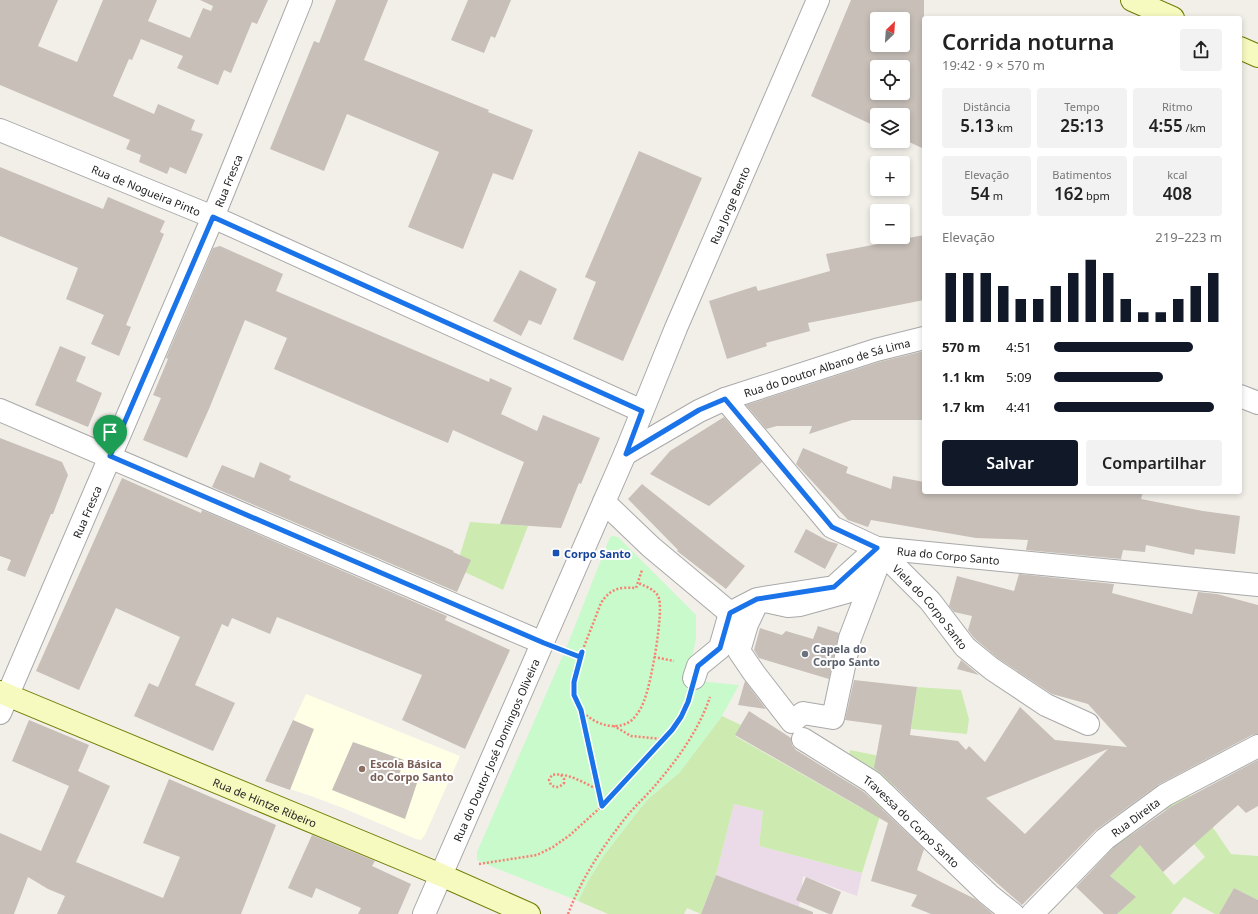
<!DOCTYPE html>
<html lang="pt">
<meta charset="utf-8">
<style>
body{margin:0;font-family:"Noto Sans",sans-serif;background:#f2f2f2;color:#222;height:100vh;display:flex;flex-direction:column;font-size:15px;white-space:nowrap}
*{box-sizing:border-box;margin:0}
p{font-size:13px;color:#767676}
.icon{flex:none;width:22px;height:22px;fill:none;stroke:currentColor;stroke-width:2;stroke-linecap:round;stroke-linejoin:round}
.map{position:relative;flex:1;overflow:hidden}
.details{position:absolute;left:922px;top:16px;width:320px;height:478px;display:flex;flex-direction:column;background:#fff;border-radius:4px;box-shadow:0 2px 6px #0003}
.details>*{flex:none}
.needle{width:26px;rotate:25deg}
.controls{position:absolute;left:870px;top:12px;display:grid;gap:8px}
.controls a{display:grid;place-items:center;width:40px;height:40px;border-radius:4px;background:#fff;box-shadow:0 2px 6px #0003;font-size:20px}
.pin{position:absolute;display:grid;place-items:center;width:34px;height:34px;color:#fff;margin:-41px -17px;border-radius:50% 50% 50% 0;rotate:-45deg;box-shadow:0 0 4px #0007}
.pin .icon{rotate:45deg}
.round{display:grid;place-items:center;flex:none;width:42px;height:42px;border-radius:4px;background:#f2f2f2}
.headline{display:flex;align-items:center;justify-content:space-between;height:68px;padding:0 20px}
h1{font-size:22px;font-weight:600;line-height:30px}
.figures{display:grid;grid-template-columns:repeat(3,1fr);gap:6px;height:68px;padding:4px 20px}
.figures div{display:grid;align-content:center;border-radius:4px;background:#f2f2f2;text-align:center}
.figures b{font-size:17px;font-weight:600}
.figures small{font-size:11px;font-weight:400}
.figures p{font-size:11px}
.chart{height:112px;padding:8px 20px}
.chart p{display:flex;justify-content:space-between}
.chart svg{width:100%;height:72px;margin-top:4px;stroke:#111827;stroke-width:6}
.button{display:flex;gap:8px;margin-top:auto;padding:8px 20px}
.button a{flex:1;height:46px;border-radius:4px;background:#111827;color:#fff;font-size:16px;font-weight:600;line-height:46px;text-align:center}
.button a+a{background:#f2f2f2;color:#222}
ul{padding:0 20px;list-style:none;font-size:13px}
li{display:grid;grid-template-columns:64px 48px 1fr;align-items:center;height:30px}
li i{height:10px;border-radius:5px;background:#111827}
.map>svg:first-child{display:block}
.industrial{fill:#ebdbe8}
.education{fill:#ffffe5}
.grass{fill:#cdebb0}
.park{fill:#c8facc}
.building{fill:#c7bfb8;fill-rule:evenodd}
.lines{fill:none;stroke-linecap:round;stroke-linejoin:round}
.street-casing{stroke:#a9a9a9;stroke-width:24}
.secondary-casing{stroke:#707d05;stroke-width:24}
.path{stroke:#fa8072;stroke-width:2.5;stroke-dasharray:2 2;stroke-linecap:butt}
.street{stroke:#fff;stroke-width:22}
.secondary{stroke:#f7fabf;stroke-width:22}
.route-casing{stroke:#fff;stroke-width:8}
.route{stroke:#1a73e8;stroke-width:5}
.transit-dot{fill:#1a4fb4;stroke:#fff;stroke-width:1.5}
.worship-dot{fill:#6b7280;stroke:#fff;stroke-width:1.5}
.education-dot{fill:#8d6e63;stroke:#fff;stroke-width:1.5}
.labels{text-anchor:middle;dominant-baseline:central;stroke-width:4;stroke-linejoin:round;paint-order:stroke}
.street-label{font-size:11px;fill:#222;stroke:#fff}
.transit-label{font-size:11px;font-weight:bold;fill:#164399;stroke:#fff;text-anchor:start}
.worship-label{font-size:11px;font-weight:bold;fill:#5b616d;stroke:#fff;text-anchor:start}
.education-label{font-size:11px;font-weight:bold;fill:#785e54;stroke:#fff;text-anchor:start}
</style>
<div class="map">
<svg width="1258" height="914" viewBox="0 0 1258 914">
<rect width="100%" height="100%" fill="#f2efe9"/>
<path class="industrial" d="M734,804L763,811L759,846L862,873L857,896L803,876L799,907L716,875Z"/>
<path class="education" d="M306,694L460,756L425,835L421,840L416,839L343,808L311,796L265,781Z"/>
<path class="grass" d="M470,522L528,526L503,590L456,568Z
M917,687L961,690L969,719L967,734L911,729Z
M722,716L741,725L735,736L863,809L874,792L883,806L862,873L759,846L763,811L734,804L716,875L701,914L687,908L684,914H608L578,901L588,881L604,855L638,811L649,798L679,773Z
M850,750L899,760L892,796L849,757Z
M1187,793L1216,832L1231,854L1258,856V900L1234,888L1219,914H1215L1184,897L1171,914H1117L1135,897L1110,876L1122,863L1102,851L1129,832L1174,885L1205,857L1162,806Z"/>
<path class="park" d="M613,536L618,537L696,615V639L687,680L739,685L722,716L679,773L649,798L638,811L604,855L588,881L578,901L483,863L477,860V852L567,646L610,537Z"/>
<path class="building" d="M0,0H58L38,46L77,62L103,0H157L148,21L190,38L203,8L211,11L213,6L200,0H268L257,24L252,22L231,73L224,70L218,85L177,68L183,56L141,39L132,60L129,59L113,96L154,114L158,104L195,120L191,130L203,134L186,174L170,167L167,174L139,162L141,155L126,149L130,140L0,85Z
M336,0H388L364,60L489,110L488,112L533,130L513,180L493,173L463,249L408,227L439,152L347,114L324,171L270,149L314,41L319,43Z
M468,0H511L495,38L491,36L484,53L451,40Z
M851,0H924V149L903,139V115H877V127L811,96ZM877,19H903V45H877ZM877,67H903V93H877Z
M639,151L702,178L623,361L573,339L596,282L585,277Z
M0,167L103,209L108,197L165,221L160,232L164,234L126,325L131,327L119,356L91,344L104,315L66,299L78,268L0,236Z
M924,235V300L808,323L810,331L766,343L767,346L727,359L709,301L756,286L758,291L830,271L826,254Z
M220,246L283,274L276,291L489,382L490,378L512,388L501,414L537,431L543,415L600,438L581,484L579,483L561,528L500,524L524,462L453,430L448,443L274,369L287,338L245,320L209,409L187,458L143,440L161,398L153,395L168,359L166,358L213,248Z
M520,270L557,289L541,325L529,320L521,336L493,321Z
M60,346L86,357L76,381L102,393L88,427L35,405Z
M924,351V420H852L809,434L812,426H777L766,429L746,405L879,362Z
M724,417L762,462L709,506L650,474L670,451Z
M0,438L62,462L68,475L53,514H51L25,577L7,570L11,560L0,556Z
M803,448L848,467L846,473L891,489L893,476L924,482V492H1143L1141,499L1203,511L1240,516L1235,554L1195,549L1194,555L1146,545L1145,552L1123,550L1121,559L1026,550L1028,540L976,538L871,520L868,527L848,520L796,464Z
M260,462L291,476L289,480L454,551L453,552L471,560L457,592L212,487L222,465L254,478Z
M122,478L201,513L202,510L447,616L445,620L510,650L465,749L402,720L422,675L277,617L270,634L232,618L228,627L222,624L195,685L235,703L213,751L134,716L149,683L158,687L180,637L116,608L79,690L36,671Z
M642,484L745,566L726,589L677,551L678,550L628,499Z
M806,529L828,541L838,544L825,569L794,552Z
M1019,574L1114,584L1112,593L1192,614L1198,592L1217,594L1258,605V734L1252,735L1158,785L1096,830L1022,905L964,854L881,773L874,768L882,725L845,720L854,680L917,687L910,735L958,741L966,750L969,746L985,762L1020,707L1055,740L1127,747L1088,704L1052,694L999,659L974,638L968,630L972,616L954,612L949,606L957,576L1014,591ZM1108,749L1025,834L986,798Z
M818,626L839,633L829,679L759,658L754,650L760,628L782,635L786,631L813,639Z
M961,660L979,675L957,669Z
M745,681L766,709L738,705Z
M749,711L791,738L792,745L796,750L864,792L924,849L917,870L975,899L993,914H931L911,906L917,895L871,881L888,823L735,735Z
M29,720L89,745L78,771L110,786L76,862L163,898L180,857L143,843L169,779L276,825L241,914H57L65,896L48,889L28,877L14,914H0V833L41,851L69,786L12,761Z
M293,720L314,729L290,790L265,781Z
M353,742L404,760L399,775L417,783L405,819L332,790Z
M1258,760V806L1246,813L1238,805L1163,872L1140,845L1110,876L1136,897L1117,914H1104L1076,887L1113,848L1172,806Z
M312,835L375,861L372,866L411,884L398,914H358L361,908L316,888L312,898L288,888Z
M716,875L813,912V914H701Z
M806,877L841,892L832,914H829L796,900Z
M1234,888L1258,900V914H1219Z"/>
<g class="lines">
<g class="street-casing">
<g id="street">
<path id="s1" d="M0,130L213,217L642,411"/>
<path d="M1240,396L1258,403"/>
<path id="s2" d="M725,399L832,527L877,548L930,601L965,647L992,669L1046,705L1088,724"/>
<path d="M0,410L543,643"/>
<path id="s3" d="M625,454L699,411L725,399L876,350L924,338"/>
<path id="s4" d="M604,502L651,547L730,613L757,599L834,587L877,548L1258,585"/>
<path d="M879,562L850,638L833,718L803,713L792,722L754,673L739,651L747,624L757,603L765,601L788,606L800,605L847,592Z"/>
<path d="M694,678L698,666L720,648L730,613"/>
<path id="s5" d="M0,713L213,217L301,0"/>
<path id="s6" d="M803,739L872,782L988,894L1013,914"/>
<path id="s7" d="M424,914L625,454L676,328L818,0"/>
<path id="s8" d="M1032,914L1105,839L1165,795L1258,746"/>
</g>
</g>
<g class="secondary-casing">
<g id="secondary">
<path d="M1132,0L1173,18"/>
<path d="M1240,48L1258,56"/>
<path id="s9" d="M0,692L441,875L529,914"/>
</g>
</g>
<path class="path" d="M564,651L580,657L601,603C611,588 619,587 636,588L642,570
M582,652C578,666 572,680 574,694C577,718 614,737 633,719C638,714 643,705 645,698C651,683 665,608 658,596C654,589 645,586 638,583
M654,657L674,661
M581,710L602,806
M662,739C674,728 684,715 689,700
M561,775L564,779V783C559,788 556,788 551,785L549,780L552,775C567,772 584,783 597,789
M479,864L537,855L553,847L570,835L602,806L662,739L631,736L614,726
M568,914C580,882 599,852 620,825C631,809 646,797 658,782C680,756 699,729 710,697"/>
<use href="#street" class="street"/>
<use href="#secondary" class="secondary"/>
</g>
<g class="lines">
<g class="route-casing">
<path id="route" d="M213,217L642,411L626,454L699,410L725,399L832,527L877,548L834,587L757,599L730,613L720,648L698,666L688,702L681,717L672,730L602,806L581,710L574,695V682L582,652L580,657L544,643L110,456Z"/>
</g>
<use href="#route" class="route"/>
</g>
<rect class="transit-dot" x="552" y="549" width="8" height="8" rx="2"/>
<circle class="worship-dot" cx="805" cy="654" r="4"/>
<circle class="education-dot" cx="362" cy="769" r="4"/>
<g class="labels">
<g class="street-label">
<text stroke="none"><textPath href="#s5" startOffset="579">Rua Fresca</textPath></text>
<text stroke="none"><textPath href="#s1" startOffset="158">Rua de Nogueira Pinto</textPath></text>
<text stroke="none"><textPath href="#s7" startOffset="772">Rua Jorge Bento</textPath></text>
<text stroke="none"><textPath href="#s3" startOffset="221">Rua do Doutor Albano de Sá Lima</textPath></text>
<text stroke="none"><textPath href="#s5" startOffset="219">Rua Fresca</textPath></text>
<text stroke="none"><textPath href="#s4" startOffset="406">Rua do Corpo Santo</textPath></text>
<text stroke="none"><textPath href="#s2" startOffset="296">Viela do Corpo Santo</textPath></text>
<text stroke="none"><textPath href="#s7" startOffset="179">Rua do Doutor José Domingos Oliveira</textPath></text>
<text stroke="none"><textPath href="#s9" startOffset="287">Rua de Hintze Ribeiro</textPath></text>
<text stroke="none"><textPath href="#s8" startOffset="142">Rua Direita</textPath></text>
<text stroke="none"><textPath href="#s6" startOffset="137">Travessa do Corpo Santo</textPath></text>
</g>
<g class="transit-label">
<text x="564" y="553">Corpo Santo</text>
</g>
<g class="worship-label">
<text x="813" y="648">Capela do<tspan x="813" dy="13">Corpo Santo</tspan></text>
</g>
<g class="education-label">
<text x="370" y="763">Escola Básica<tspan x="370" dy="13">do Corpo Santo</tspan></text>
</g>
</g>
</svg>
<div class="controls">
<a><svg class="needle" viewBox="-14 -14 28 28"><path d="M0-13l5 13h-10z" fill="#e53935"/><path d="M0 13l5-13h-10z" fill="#767676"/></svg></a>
<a><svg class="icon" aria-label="locate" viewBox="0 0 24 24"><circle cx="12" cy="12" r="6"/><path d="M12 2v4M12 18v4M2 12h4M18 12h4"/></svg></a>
<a><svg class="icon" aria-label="layers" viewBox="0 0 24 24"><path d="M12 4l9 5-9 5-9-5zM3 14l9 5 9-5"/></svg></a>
<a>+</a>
<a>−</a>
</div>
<div class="pin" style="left:110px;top:456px;background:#1e9e55"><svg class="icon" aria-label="arrive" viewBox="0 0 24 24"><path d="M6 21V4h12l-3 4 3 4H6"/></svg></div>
<section class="details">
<div class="headline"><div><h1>Corrida noturna</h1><p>19:42 · 9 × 570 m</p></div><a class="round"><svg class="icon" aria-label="share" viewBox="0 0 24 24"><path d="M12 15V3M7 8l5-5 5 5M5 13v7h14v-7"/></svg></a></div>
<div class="figures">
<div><p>Distância</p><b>5.13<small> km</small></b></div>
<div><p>Tempo</p><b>25:13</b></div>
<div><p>Ritmo</p><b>4:55<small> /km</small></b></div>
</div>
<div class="figures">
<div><p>Elevação</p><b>54<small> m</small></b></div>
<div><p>Batimentos</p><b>162<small> bpm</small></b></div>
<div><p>kcal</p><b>408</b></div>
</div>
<div class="chart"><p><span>Elevação</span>219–223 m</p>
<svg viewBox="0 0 160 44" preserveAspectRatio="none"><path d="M5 44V14M15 44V14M25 44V14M35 44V22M45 44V30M55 44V30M65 44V22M75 44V14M85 44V6M95 44V14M105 44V30M115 44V38M125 44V38M135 44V30M145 44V22M155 44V14"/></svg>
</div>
<ul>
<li><b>570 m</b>4:51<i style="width:83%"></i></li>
<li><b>1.1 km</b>5:09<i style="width:65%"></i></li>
<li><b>1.7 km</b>4:41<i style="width:95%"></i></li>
</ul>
<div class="button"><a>Salvar</a><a>Compartilhar</a></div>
</section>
</div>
